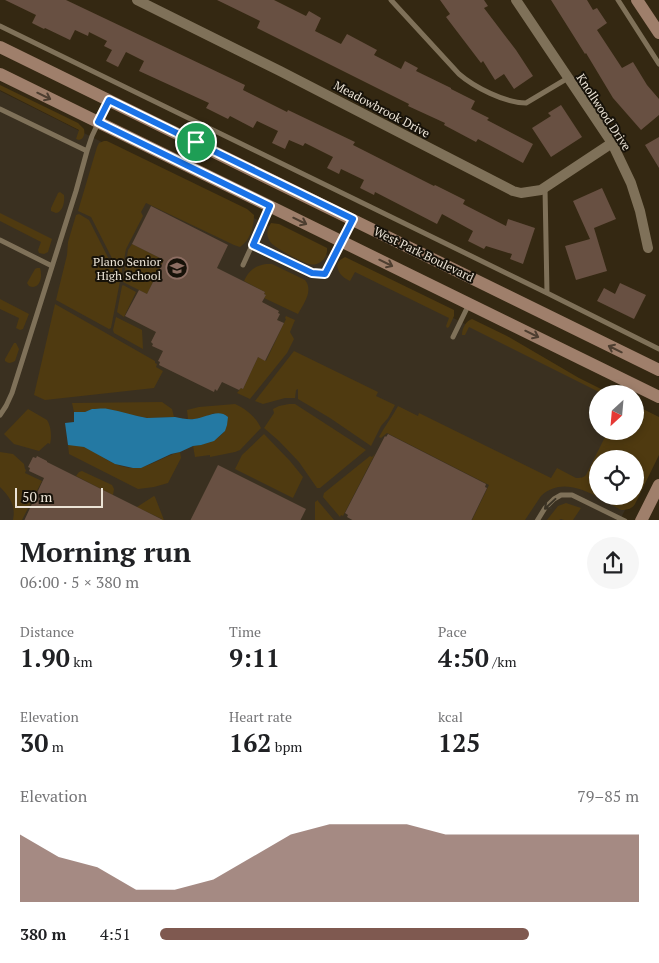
<!DOCTYPE html>
<meta charset="utf-8">
<style>
body{margin:0;font-family:"PT Serif",serif;background:#f6f6f6;color:#202124;height:100vh;display:flex;flex-direction:column;font-size:19px;white-space:nowrap}
*{box-sizing:border-box;margin:0}
p{font-size:16px;color:#757577}
.icon{flex:none;width:28px;height:28px;fill:none;stroke:currentColor;stroke-width:2;stroke-linecap:round;stroke-linejoin:round}
.map{position:relative;height:520px;overflow:hidden}
.sheet{display:flex;flex-direction:column;background:#fff;flex:1}
.sheet>*{flex:none}
.needle{width:32px;rotate:206deg}
.buttons{position:absolute;left:589px;top:385px;display:grid;gap:10px}
.buttons a{display:grid;place-items:center;width:55px;height:55px;border-radius:50%;background:#fff;box-shadow:0 2px 8px #0003;font-size:25px}
.scale{position:absolute;left:15px;bottom:12px;width:88px;box-sizing:border-box;padding-left:5px;border:2px solid #ebe3d6;border-top:0;font-size:14px;line-height:18px;white-space:nowrap;color:#ebe3d6;-webkit-text-stroke:4px #171209;paint-order:stroke}
.pin{position:absolute;display:grid;place-items:center;width:42px;height:42px;color:#fff;margin:-21px;border:2px solid #fff;border-radius:50%;box-shadow:0 1px 5px #0007}
.round{display:grid;place-items:center;flex:none;width:52px;height:52px;border-radius:26px;background:#f6f6f6}
.overview{display:flex;align-items:center;justify-content:space-between;height:85px;padding:0 20px}
h1{font-size:28px;font-weight:600;line-height:38px}
.figures{display:grid;grid-template-columns:repeat(3,1fr);gap:8px;height:85px;padding:5px 20px}
.figures div{display:grid;align-content:center}
.figures b{font-size:25px;font-weight:600}
.figures small{font-size:14px;font-weight:400}
.figures p{font-size:14px}
.chart{height:140px;padding:10px 20px}
.chart p{display:flex;justify-content:space-between}
.chart svg{width:100%;height:90px;margin-top:5px;fill:#7f5950;opacity:.7}
ul{padding:0 20px;list-style:none;font-size:16px}
li{display:grid;grid-template-columns:80px 60px 1fr;align-items:center;height:38px}
li i{height:12px;border-radius:6px;background:#7f5950}
.map>svg:first-child{display:block}
.education{fill:#3a3020}
.green{fill:#4f3a10;fill-rule:evenodd}
.water{fill:#2479a3}
.building{fill:#685042}
.lines{fill:none;stroke-linecap:round;stroke-linejoin:round}
.service{stroke:#7f7159;stroke-width:5}
.minor{stroke:#7f7159;stroke-width:10}
.secondary{stroke:#9f7f6b;stroke-width:12}
.oneway{stroke:#4d3e30}
.oneway2{stroke:#3b3325}
.route-casing{stroke:#fff;stroke-width:10}
.route{stroke:#1a73e8;stroke-width:6}
.labels{text-anchor:middle;dominant-baseline:central;stroke-width:4;stroke-linejoin:round;paint-order:stroke}
.street-label{font-size:12px;fill:#ebe3d6;stroke:#171209}
.poi-label{font-size:12px;fill:#ebe3d6;stroke:#171209;text-anchor:end}
</style>
<div class="map">
<svg width="659" height="521" viewBox="0 0 659 521">
<rect width="100%" height="100%" fill="#342812"/>
<path class="education" d="M0,91L605,394H598V431H635V459H598V496H632L620,520H0Z"/>
<path class="green" d="M0,85L78,123L84,129C85,134 84,139 79,140L76,139L79,130L0,90Z
M104,141H107L247,209L254,215C254,226 250,241 240,247L234,245L146,203L141,212L143,216L126,249L121,276L91,217L78,211L97,147L99,143Z
M60,192L64,195C65,201 63,212 56,213L51,211V208L58,193Z
M0,213L52,239L48,252L44,254L39,253L38,250L41,242L0,221Z
M79,214L89,220L120,281L111,328L109,329L56,300L67,255L68,242L76,215Z
M271,223L279,224L327,248C328,258 319,267 309,264C299,261 280,250 272,244C266,237 266,231 271,223Z
M132,244L164,260L147,294L123,282L128,250Z
M345,257L454,310V316L449,327L447,328L446,326L449,318L355,272L350,281C342,277 338,273 337,265L340,260Z
M266,264H272L305,280C314,291 303,304 298,314L264,298L266,295L264,294L265,292L244,281C249,271 254,266 266,264Z
M37,268H40C43,276 40,291 29,286L27,283L35,269Z
M123,285L136,292L124,317L117,312L122,286Z
M0,299L29,314L23,329L20,330L16,328L19,318L0,309Z
M55,304L155,361V363L157,364L156,367L163,371L154,388L45,400L34,395Z
M286,316L295,320L290,332L294,339L287,353L250,399L237,393L241,388L243,389L258,357L266,361L286,319L285,318Z
M116,317L142,330L143,349L114,333L113,330Z
M472,319L507,336L579,378L611,394H603L469,327L465,335H462C462,328 466,321 472,319Z
M14,343H16L19,349L15,361C11,363 9,364 5,361V359Z
M294,351L378,392L376,396L395,405L388,418L381,426L371,446L330,418L298,399V389L296,390L295,398H285L263,404L255,401Z
M162,402L172,409L174,417L148,418L126,414L108,409H93L85,412H74L72,403Z
M235,404C246,409 255,416 261,428L240,450L235,452L210,457V455L195,457L193,446C207,444 215,442 225,431L214,413C206,417 197,420 188,419L187,410L199,407Z
M289,404H295L366,450L320,488H317L299,462L279,441L264,428L274,413L273,409L279,406Z
M635,405L659,417V455L635,504C632,509 627,510 621,510C598,498 566,473 541,496L525,520H472L489,485L387,433L381,438L379,437C385,426 392,417 398,406L418,416L419,413L551,478L557,468L576,478C580,478 583,478 586,475L608,431H635ZM598,459H635V496H598Z
M28,409L47,420C51,426 52,437 50,444L48,443L39,451L14,444L4,434Z
M264,434L290,461L303,477L293,498L235,469L242,455Z
M68,445C74,445 79,445 84,447C101,454 111,466 131,468C149,469 163,456 180,452L181,458L168,483L154,487L138,489L69,454Z
M0,452L13,454L24,464L25,469L26,470L25,473L42,481L22,520H13C16,506 10,497 0,487Z
M375,454L343,516L341,515L340,517L323,497L324,493L370,456L372,457Z
M82,471L84,472L112,485L114,489L113,495L76,476L79,472Z
M154,496L155,497L164,520H161L162,519L143,510L136,509L137,507Z
M318,500V501L334,520H315V502Z
M566,503L581,508L573,520H564L561,519L559,520H547L558,506Z"/>
<path class="water" d="M92,409C98,409 103,408 108,409C121,411 134,416 147,418C156,418 165,417 175,417C181,418 188,420 194,419C206,418 218,408 228,417L227,425L225,431L214,441L201,445L193,446L180,452L171,454L141,468H133L115,464L84,447L68,445L65,423L74,422V412H85Z"/>
<path class="building" d="M5,0H66L245,85L243,90L287,112L288,110L355,142L353,145L434,186L435,185L465,200L463,204L506,226L508,219L535,228L523,264L510,259L512,254L486,246L484,249L468,241L473,231L442,214L437,224L375,192L374,195L360,188L364,180L341,169L339,174L327,168L333,157L305,143L303,146L289,140L285,149L272,143L278,131L257,121L253,128L230,116L228,119L206,108L209,103L139,71L144,61L126,52L118,67L106,61L112,50L104,46L107,41L89,32L88,36L75,30L70,40L45,28L44,29L32,23L36,15Z
M217,0H274L306,16L309,11L321,18L315,31L341,44L347,34L377,50L374,55L401,69L405,61L418,68L416,71L451,88V89L475,101L471,109L489,118L487,120L533,144L523,163L478,139L476,142L444,125L445,123L408,106L409,104L257,28L260,21Z
M440,0H484L488,6L484,8L516,50L533,76L514,89L504,74L495,80L483,61L481,63L446,17L450,14Z
M551,0H587L593,10L597,8L607,23L597,30L622,68L633,62L647,85L659,99V115L641,130L613,98L586,53L585,54Z
M561,105L582,137L551,157L532,128L551,116L548,113Z
M659,137V168L645,145Z
M602,188L616,219L594,228L607,271L576,280L565,246L590,239L573,201Z
M151,206L228,245L217,268L265,292L264,294L266,295L262,302L279,311L278,313L280,314L277,320L284,323L265,361L258,357L243,389L241,388L239,390L222,382L217,391L215,389L214,392L159,365L160,362L158,361L163,351L152,346L153,344L151,342L156,332L125,316L139,290L147,294L164,260L132,244Z
M620,283L646,295L634,319L597,301L604,288L615,294Z
M388,434L486,484L485,487L487,488L471,521H354L347,517L348,515L345,513L385,436L386,437Z
M37,456L47,461V462L165,521H24L44,478L29,471L30,468L28,467L33,457L36,458Z
M218,465L306,509L300,521H190Z"/>
<g class="lines">
<path class="service" d="M391,0L459,74C474,87 505,103 526,103L568,78
M618,0L659,64
M0,26L547,293
M0,109L87,151
M545,188L547,293L659,349
M0,240L52,266
M253,245L312,273L325,275L352,220
M243,265L270,206
M453,337L469,304
M0,415L6,406L12,393L76,191L87,151L92,136L109,100
M537,521L545,508L554,499L561,495H572L625,521"/>
<path class="minor" d="M137,0L280,71L513,191L521,193L541,190L612,143
M516,0L612,143L631,183L640,211L648,248"/>
<path class="secondary" d="M637,0L659,33
M0,47L659,370
M0,74L659,397
M641,521L659,485"/>
</g>
<defs><path id="oneway-shaft" d="M-6 0H5M1.5-3L5.5 0L1.5 3" fill="none" stroke-width="1.6" stroke-linecap="round" stroke-linejoin="round" transform="scale(1.25)"/></defs>
<g class="oneway">
<use href="#oneway-shaft" transform="translate(44 96) rotate(26)"/>
<use href="#oneway-shaft" transform="translate(300 221) rotate(26)"/>
<use href="#oneway-shaft" transform="translate(386 263) rotate(26)"/>
<use href="#oneway-shaft" transform="translate(532 334) rotate(26)"/>
<use href="#oneway-shaft" transform="translate(615 349) rotate(-154)"/>
</g>
<use class="oneway2" href="#oneway-shaft" transform="translate(550 504) rotate(137)"/>
<g class="lines">
<g class="route-casing">
<path id="route" d="M109,100L353,219L325,274L312,273L253,245L270,206L98,122Z"/>
</g>
<use href="#route" class="route"/>
</g>
<defs>
<g id="school-ring" transform="scale(1.125)"><circle r="9.5" fill="#171209" stroke="#8d6e63" stroke-width="1.5"/><path d="M0-5L7-2L0 1L-7-2ZM-4 1L0 2.5L4 1V4Q0 6-4 4Z" fill="#8d6e63"/></g>
</defs>
<g fill-rule="evenodd">
<use href="#school-ring" x="177" y="268"/>
</g>
<g class="labels">
<g class="street-label">
<text transform="translate(382 109) rotate(28)">Meadowbrook Drive</text>
<text transform="translate(604 112) rotate(57)">Knollwood Drive</text>
<text transform="translate(424 254) rotate(26)">West Park Boulevard</text>
</g>
<g class="poi-label">
<text x="161" y="261">Plano Senior<tspan x="161" dy="14">High School</tspan></text>
</g>
</g>
</svg>
<div class="buttons">
<a><svg class="needle" viewBox="-14 -14 28 28"><path d="M0-13l5 13h-10z" fill="#e53935"/><path d="M0 13l5-13h-10z" fill="#757577"/></svg></a>
<a><svg class="icon" aria-label="locate" viewBox="0 0 24 24"><circle cx="12" cy="12" r="6"/><path d="M12 2v4M12 18v4M2 12h4M18 12h4"/></svg></a>
</div>
<div class="scale">50 m</div>
<div class="pin" style="left:196px;top:142px;background:#1e9e55"><svg class="icon" aria-label="arrive" viewBox="0 0 24 24"><path d="M6 21V4h12l-3 4 3 4H6"/></svg></div>
</div>
<section class="sheet">
<div class="overview"><div><h1>Morning run</h1><p>06:00 · 5 × 380 m</p></div><a class="round"><svg class="icon" aria-label="share" viewBox="0 0 24 24"><path d="M12 15V3M7 8l5-5 5 5M5 13v7h14v-7"/></svg></a></div>
<div class="figures">
<div><p>Distance</p><b>1.90<small> km</small></b></div>
<div><p>Time</p><b>9:11</b></div>
<div><p>Pace</p><b>4:50<small> /km</small></b></div>
</div>
<div class="figures">
<div><p>Elevation</p><b>30<small> m</small></b></div>
<div><p>Heart rate</p><b>162<small> bpm</small></b></div>
<div><p>kcal</p><b>125</b></div>
</div>
<div class="chart"><p><span>Elevation</span>79–85 m</p>
<svg viewBox="0 0 160 44" preserveAspectRatio="none"><path d="M0 44V11L10 22L20 27L30 38L40 38L50 33L60 22L70 11L80 6L90 6L100 6L110 11L120 11L130 11L140 11L150 11L160 11V44z"/></svg>
</div>
<ul>
<li><b>380 m</b>4:51<i style="width:77%"></i></li>
</ul>
</section>
